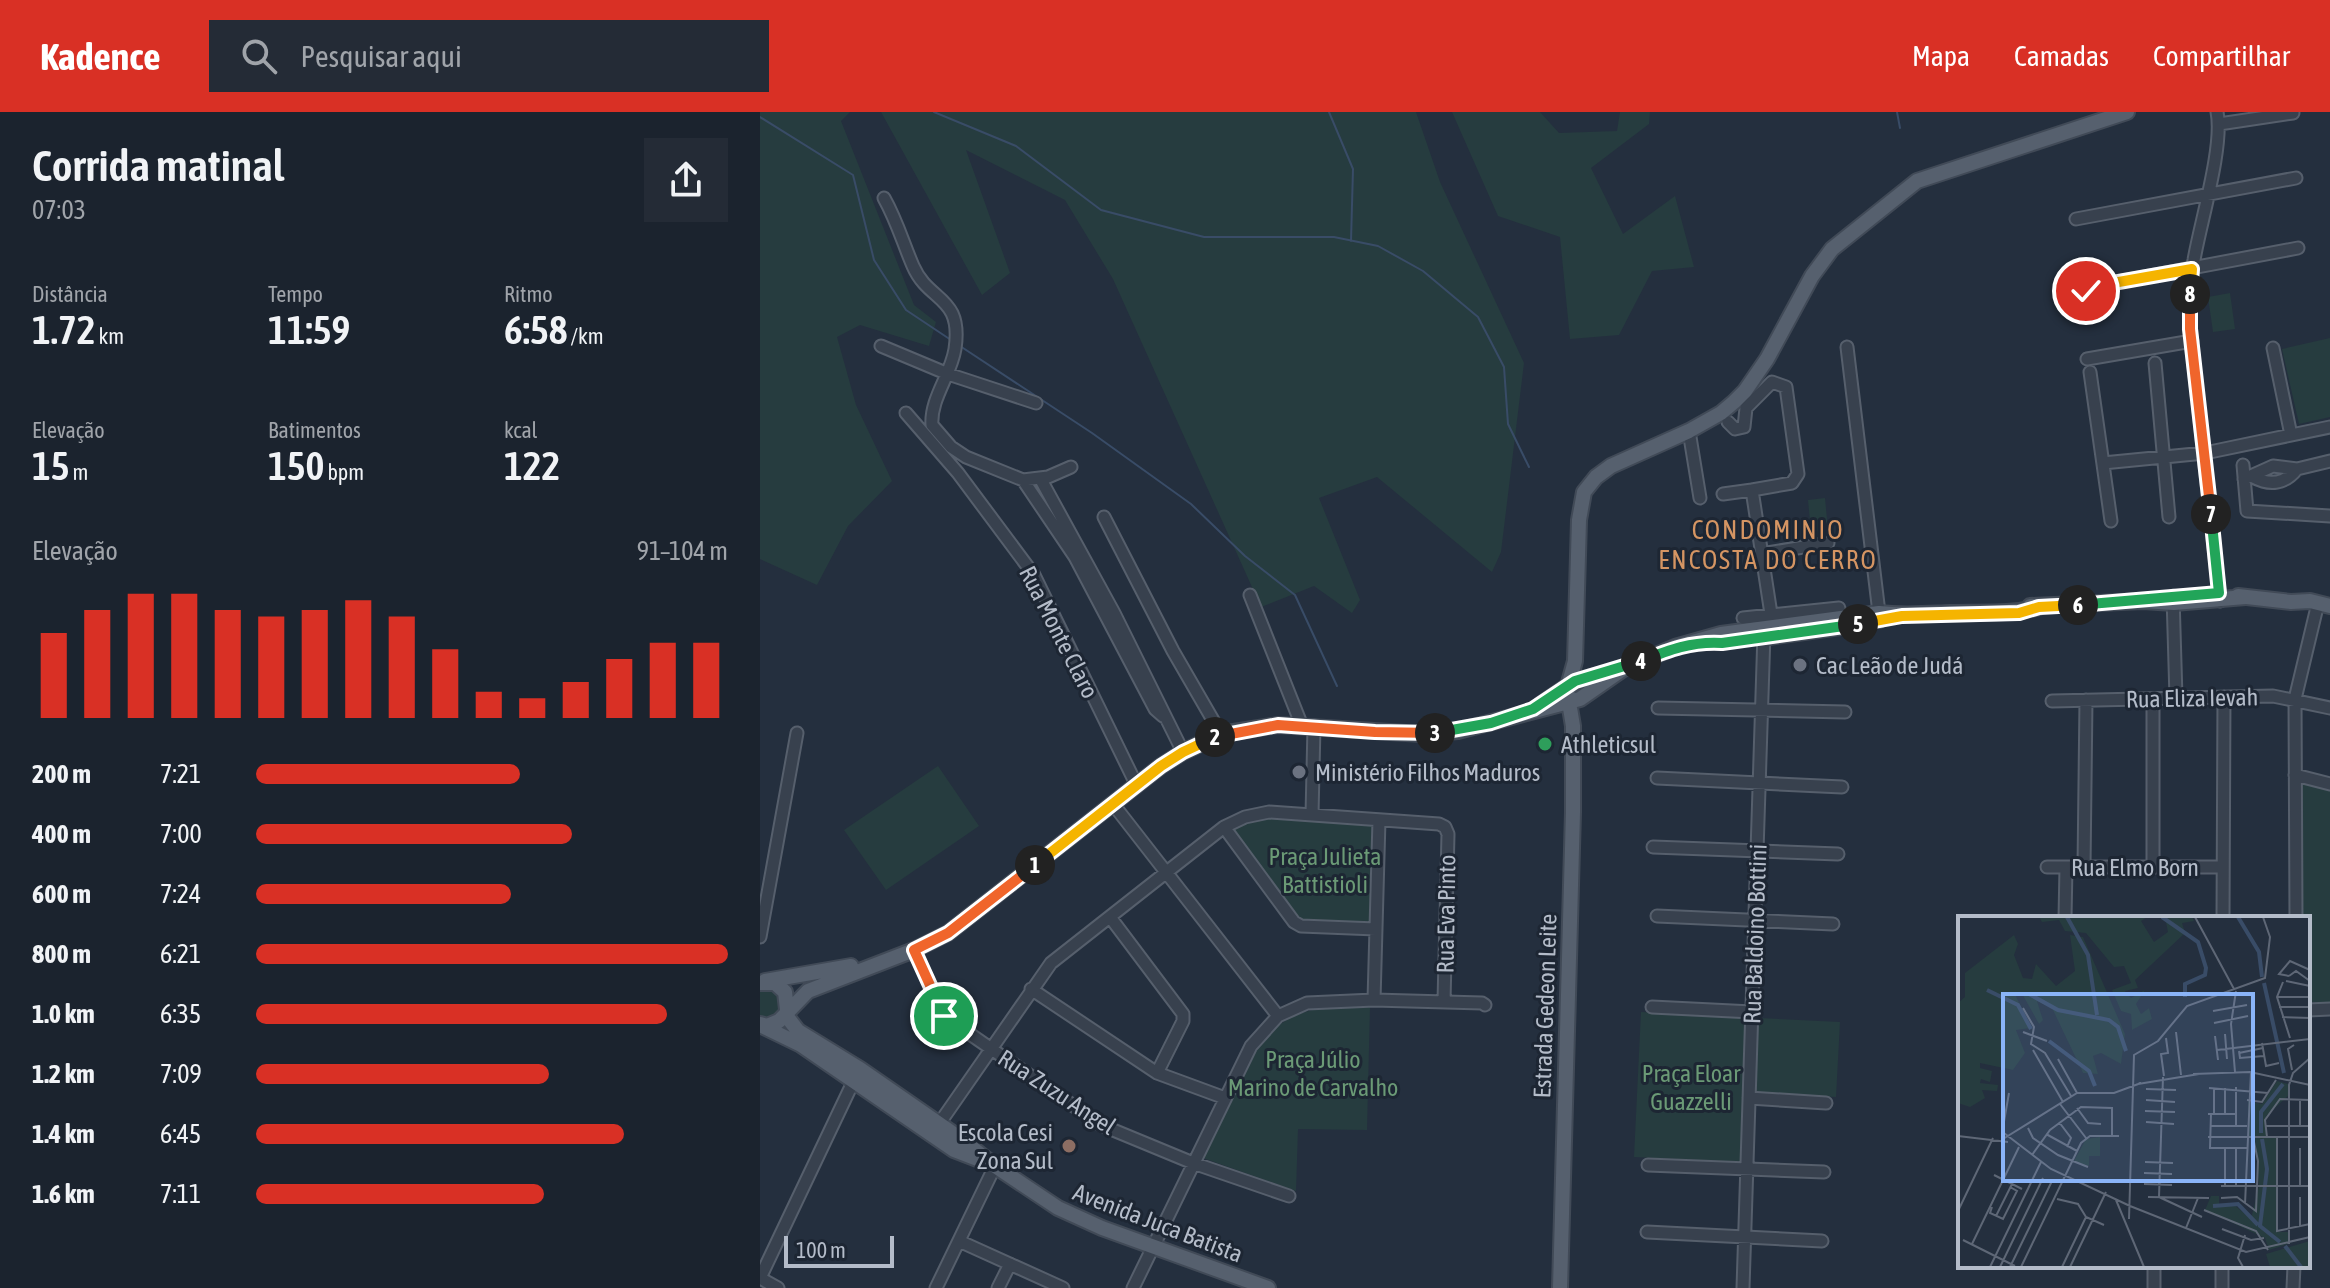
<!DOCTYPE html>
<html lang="pt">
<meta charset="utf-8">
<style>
body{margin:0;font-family:"Asap Condensed",sans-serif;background:#242b36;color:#f1f3f6;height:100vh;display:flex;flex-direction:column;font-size:30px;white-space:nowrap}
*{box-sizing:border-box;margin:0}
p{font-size:26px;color:#a0a4aa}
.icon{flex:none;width:44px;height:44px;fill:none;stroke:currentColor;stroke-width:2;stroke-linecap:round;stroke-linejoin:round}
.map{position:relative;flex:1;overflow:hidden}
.panel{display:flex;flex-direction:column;background:#1b232e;width:760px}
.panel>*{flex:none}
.scale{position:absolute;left:24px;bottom:20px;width:110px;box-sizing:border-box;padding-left:8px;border:4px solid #b4bcc9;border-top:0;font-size:22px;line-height:28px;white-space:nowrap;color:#b4bcc9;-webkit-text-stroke:6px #1d2633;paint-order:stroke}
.pin{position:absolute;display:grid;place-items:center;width:68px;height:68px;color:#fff;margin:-34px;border:4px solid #fff;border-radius:50%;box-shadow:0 2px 8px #0007}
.km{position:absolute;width:40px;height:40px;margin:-20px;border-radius:50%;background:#222;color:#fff;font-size:22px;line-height:40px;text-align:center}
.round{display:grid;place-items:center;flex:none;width:84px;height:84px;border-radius:0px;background:#242b36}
.head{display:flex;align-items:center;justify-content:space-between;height:136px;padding:0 32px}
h1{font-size:44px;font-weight:600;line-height:60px}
.metrics{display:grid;grid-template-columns:repeat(3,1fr);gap:12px;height:136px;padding:8px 32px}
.metrics div{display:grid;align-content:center}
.metrics b{font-size:40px;font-weight:600}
.metrics small{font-size:22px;font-weight:400}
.metrics p{font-size:22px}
.chart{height:224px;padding:16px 32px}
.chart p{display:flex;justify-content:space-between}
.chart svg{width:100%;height:144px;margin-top:8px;stroke:#d93025;stroke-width:6}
ul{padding:0 32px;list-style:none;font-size:26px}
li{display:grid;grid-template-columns:128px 96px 1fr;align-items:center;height:60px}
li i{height:20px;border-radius:10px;background:#d93025}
header{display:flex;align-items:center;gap:48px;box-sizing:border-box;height:112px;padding:0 40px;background:#d93025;color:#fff}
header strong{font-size:38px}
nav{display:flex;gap:44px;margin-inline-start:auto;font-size:28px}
.search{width:560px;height:72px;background:#242b36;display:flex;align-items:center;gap:20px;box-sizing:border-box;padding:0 28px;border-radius:0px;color:#a0a4aa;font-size:30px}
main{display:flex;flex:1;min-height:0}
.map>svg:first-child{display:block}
.green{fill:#263c3f}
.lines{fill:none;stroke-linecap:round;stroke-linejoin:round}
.stream{stroke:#394c67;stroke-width:2}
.minor-casing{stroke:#565f6c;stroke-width:15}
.major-casing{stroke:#414a57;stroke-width:18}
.minor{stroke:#38414e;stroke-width:11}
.major{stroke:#56606e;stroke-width:14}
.split-1-casing{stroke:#fff;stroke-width:16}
.split-2-casing{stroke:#fff;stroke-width:16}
.split-3-casing{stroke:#fff;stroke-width:16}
.split-4-casing{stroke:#fff;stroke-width:16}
.split-5-casing{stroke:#fff;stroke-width:16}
.split-6-casing{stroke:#fff;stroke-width:16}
.split-7-casing{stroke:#fff;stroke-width:16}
.split-8-casing{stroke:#fff;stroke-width:16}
.split-9-casing{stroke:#fff;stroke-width:16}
.split-1{stroke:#f0652b;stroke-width:10}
.split-2{stroke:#f5b400;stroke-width:10}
.split-3{stroke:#f0652b;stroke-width:10}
.split-4{stroke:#22a559;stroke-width:10}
.split-5{stroke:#22a559;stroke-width:10}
.split-6{stroke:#f5b400;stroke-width:10}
.split-7{stroke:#22a559;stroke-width:10}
.split-8{stroke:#f0652b;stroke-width:10}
.split-9{stroke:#f5b400;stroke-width:10}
.worship-dot{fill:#6b7280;stroke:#1d2633;stroke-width:3}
.leisure-dot{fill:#2e9e5b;stroke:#1d2633;stroke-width:3}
.education-dot{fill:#8d6e63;stroke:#1d2633;stroke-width:3}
.labels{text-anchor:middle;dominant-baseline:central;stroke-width:6;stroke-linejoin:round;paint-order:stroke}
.street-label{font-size:24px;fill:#b4bcc9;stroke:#1d2633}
.poi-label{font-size:24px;fill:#b4bcc9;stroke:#1d2633;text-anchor:start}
.park-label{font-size:24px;fill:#6b9a76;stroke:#1d2633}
.neighbourhood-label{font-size:26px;letter-spacing:2px;fill:#d59563;stroke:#1d2633}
.inset-river{fill:none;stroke:#394c67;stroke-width:4}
.inset-road{fill:none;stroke:#5e6776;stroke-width:2}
.view{fill:#8ab4f8;fill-opacity:0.15;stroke:#8ab4f8;stroke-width:4}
.inset-edge{fill:none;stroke:#b4bcc9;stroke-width:4}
</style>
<header>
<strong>Kadence</strong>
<div class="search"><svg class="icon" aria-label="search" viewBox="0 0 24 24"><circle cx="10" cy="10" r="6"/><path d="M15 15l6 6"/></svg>Pesquisar aqui</div>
<nav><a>Mapa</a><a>Camadas</a><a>Compartilhar</a></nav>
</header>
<main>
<section class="panel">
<div class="head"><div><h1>Corrida matinal</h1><p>07:03</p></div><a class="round"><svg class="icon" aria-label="share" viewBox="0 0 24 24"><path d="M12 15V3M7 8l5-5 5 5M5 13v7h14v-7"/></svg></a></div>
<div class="metrics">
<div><p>Distância</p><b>1.72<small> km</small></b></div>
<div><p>Tempo</p><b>11:59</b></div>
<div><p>Ritmo</p><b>6:58<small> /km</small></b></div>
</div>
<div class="metrics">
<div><p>Elevação</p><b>15<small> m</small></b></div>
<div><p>Batimentos</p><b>150<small> bpm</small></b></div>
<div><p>kcal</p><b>122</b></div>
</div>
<div class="chart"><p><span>Elevação</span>91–104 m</p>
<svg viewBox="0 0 160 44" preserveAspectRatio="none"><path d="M5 44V18M15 44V11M25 44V6M35 44V6M45 44V11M55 44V13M65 44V11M75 44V8M85 44V13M95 44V23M105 44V36M115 44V38M125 44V33M135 44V26M145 44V21M155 44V21"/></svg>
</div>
<ul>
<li><b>200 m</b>7:21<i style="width:56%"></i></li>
<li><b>400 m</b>7:00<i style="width:67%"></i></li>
<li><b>600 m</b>7:24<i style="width:54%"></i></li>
<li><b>800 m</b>6:21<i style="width:100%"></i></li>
<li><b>1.0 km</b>6:35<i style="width:87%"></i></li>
<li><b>1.2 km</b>7:09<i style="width:62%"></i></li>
<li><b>1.4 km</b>6:45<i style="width:78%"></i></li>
<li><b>1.6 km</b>7:11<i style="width:61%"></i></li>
</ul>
</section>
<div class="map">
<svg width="1570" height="1176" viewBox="0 0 1570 1176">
<rect width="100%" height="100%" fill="#242f3e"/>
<path class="green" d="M0,0H90L81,9L154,193L176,210L169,234L100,213L77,225L96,293L132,369L88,414L57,473L0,447Z
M121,0H656L680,70L764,251L741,440L732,460L617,365L559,386L600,488L592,501L554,474L501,495L353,167L305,88L206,38L250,161L222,183Z
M692,0H780L799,21L857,19L860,0H890L889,12L831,56L863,122L915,84L934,155L892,159L859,223L810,227L800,125L738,104Z
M1470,181L1475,217L1453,220L1448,185Z
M1570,226V305L1539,312L1522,237Z
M1065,386L1068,418L1051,420L1048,388Z
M178,654L219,714L126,778L84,718Z
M1541,670L1570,677V890H1548V806H1541Z
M510,704L617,712L613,813L543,810L471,716Z
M0,875L17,878L23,889L20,902L8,908L0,907Z
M576,894L610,895L607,1018L538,1017L536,1079L443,1046C461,1008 488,933 522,911C538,900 557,896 576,894Z
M881,900L988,905L981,1050L874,1045Z
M998,906L1080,910L1076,985L994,981Z"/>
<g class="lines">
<path class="stream" d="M174,0L256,34L341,98L444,125H574L618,134L663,159L718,205L744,255L748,312L769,355
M569,0L593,57L591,129
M1137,0L1140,16
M0,5L93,63L114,148L146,198L191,228
M200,234L332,321L431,392L485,444L535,483L577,574"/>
<g class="minor-casing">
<path id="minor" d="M1457,0C1464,34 1440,112 1434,148C1429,171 1430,194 1430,217L1460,489
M1459,12L1533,1
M124,86C137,109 143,131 153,154C169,191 203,183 195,237C191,263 170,287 172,313L191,335L206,345L263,368L288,365L311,355
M1316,107L1536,66
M1326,179L1336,174L1538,136
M121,234L188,262L276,291
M1087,235L1120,509
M1513,236L1531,323
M1327,247L1432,229
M1395,251L1409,405
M1330,260L1351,409
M146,301L198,361L274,463L377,674
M968,310L975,317L984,315L986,296L1012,270L1026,275L1038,362L1032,371L992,378L1013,515
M929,319L940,386
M1343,351L1445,341L1570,315
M1483,353L1487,399L1570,404
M1493,365C1510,374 1525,372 1537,357
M280,366L354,501L423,640
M1484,367L1513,354L1537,357L1570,349
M263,368L315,445L395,597L403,604
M963,382L992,378
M344,405L413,539L461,622
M1001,442L1068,431
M490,483L542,614
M1413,484L1416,586
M983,506L1079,496
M1393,587V755
M1292,589L1513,584L1570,596
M898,596L1085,600
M1535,663L1570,672
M897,666L1082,675
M353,692L518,904
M552,703L554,614
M464,715L534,810L541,814L616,817
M893,735L1078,742
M1287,755H1463
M1324,755L1326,588
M897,804L1073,812
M350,805L423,902V909L397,961
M1305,806L1306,755
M1463,806L1464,585
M1536,806L1535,587L1558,491
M0,825L37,621
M154,838L184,904L341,1013L433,1051L529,1084
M271,877L397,961L465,986
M614,888L619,708
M892,895L992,900
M1548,898L1570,897
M989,986L1066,991
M179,1012L291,851L464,715L485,705L509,700L679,712L685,715L688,722L684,889
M888,1053L1064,1060
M887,1120L1062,1129
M199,1129L303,1176
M0,1166L96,964
M0,1166L18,1176
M176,1176L235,1054
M238,1176L250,1152
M373,1176L491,934L518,904L547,891L614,888L722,891L725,893
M983,1176L1004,521
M1394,1176V1154
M1462,1176V1154
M1533,1176L1534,1154"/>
</g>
<g class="major-casing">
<path id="major" d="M1478,484L1531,490L1550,489L1570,494
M1270,494L1383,489L1414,491L1485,485
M1002,526L1080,515
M780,593L815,569L863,557L915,535L961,522L1119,501C1143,504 1166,502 1190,501C1221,500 1249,503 1279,495
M5,869L91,854
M0,871H15L25,880L28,906L38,919L100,957L201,1027L235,1054L298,1096L342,1116L508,1176
M0,912L7,914L19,909L48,879L154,838L188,821L401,654L423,640L461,622L518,613L662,622L698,619L820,587L863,557
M0,913L41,933L194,1038L220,1048
M800,1176L813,700V614L807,578L815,549L819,408L824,380L836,365L851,354L929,319L961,301L974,290L985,279L1007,247L1052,164L1072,137L1157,69L1367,0"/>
</g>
<use href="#minor" class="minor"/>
<use href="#major" class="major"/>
</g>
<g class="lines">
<g class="split-1-casing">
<path id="split-1" d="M184,904L154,838L188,821L275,753"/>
</g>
<g class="split-2-casing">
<path id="split-2" d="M275,753L401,654L423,640L455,625"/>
</g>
<g class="split-3-casing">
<path id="split-3" d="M455,625L518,613L615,620L675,621"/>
</g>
<g class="split-4-casing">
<path id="split-4" d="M675,621L731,611L773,597L815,569L881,549"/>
</g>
<g class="split-5-casing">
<path id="split-5" d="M881,549C909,538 932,529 962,531L1098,512"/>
</g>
<g class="split-6-casing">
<path id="split-6" d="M1098,512L1142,504L1259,501L1279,495L1318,493"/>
</g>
<g class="split-7-casing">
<path id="split-7" d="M1318,493L1459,481L1451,402"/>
</g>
<g class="split-8-casing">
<path id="split-8" d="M1430,182V217L1451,402"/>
</g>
<g class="split-9-casing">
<path id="split-9" d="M1326,179L1336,174L1432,157L1430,182"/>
</g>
<use href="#split-1" class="split-1"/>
<use href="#split-2" class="split-2"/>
<use href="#split-3" class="split-3"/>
<use href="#split-4" class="split-4"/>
<use href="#split-5" class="split-5"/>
<use href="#split-6" class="split-6"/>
<use href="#split-7" class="split-7"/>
<use href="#split-8" class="split-8"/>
<use href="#split-9" class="split-9"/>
</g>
<g class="worship-dot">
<circle cx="1040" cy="553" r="8"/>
<circle cx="539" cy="660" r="8"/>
</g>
<circle class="leisure-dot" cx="785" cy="632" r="8"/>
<circle class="education-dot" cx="309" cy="1034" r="8"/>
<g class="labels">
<g class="street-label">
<text transform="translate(299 520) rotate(63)">Rua Monte Claro</text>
<text transform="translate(1432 586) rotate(-1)">Rua Eliza Ievah</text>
<text x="1375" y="755">Rua Elmo Born</text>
<text transform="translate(686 802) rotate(-89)">Rua Eva Pinto</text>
<text transform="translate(995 822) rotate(-88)">Rua Baldoino Bottini</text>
<text transform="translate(785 894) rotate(-88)">Estrada Gedeon Leite</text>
<text transform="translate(297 980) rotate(33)">Rua Zuzu Angel</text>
<text transform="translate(398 1111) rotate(21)">Avenida Juca Batista</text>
</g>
<g class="poi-label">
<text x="1056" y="553">Cac Leão de Judá</text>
<text x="801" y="632">Athleticsul</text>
<text x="555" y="660">Ministério Filhos Maduros</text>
<text x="293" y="1020" text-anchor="end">Escola Cesi<tspan x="293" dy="28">Zona Sul</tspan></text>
</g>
<g class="park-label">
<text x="565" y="744">Praça Julieta<tspan x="565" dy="28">Battistioli</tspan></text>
<text x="553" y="947">Praça Júlio<tspan x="553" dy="28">Marino de Carvalho</tspan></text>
<text x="931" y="961">Praça Eloar<tspan x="931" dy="28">Guazzelli</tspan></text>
</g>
<g class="neighbourhood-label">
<text x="1008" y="418">CONDOMINIO<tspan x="1008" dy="30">ENCOSTA DO CERRO</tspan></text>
</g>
</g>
<g transform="translate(1198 804)">
<rect width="352" height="352" fill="#242f3e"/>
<path d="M81,1H189L183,5L196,26L210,16L207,1H234L236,5L224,7L227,17L177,64L180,72L167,75L173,82L187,74L178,88L183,98L191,92L194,103L174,114L173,98L163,95L154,74L173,67L166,50L156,51L128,17L107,15L101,4L84,6ZM56,19L60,28L56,39L65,62L74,63L78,48L98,70L117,55L112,19L125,21L167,118L163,148L143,137L135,140L140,158L125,157L94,92L79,85L85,104L81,108L63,76L58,80L73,112L58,114L67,137L55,154L22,147V152L34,155L32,166L23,163L22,167L40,169L39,175L24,174L27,182L12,191L0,187V87L7,81V57ZM319,165L330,168V180L308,200V220H290V185L304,188ZM142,221V240H131V250L116,245L128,223ZM297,222H318V269H301ZM301,270L318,271V316H330V328L311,334L307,322L247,294L253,280H261V291L274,287L293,303ZM352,325V351H312L308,338Z" fill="#263c3f"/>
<path class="inset-river" d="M109,1L130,39L139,99M204,1L240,26L248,52L247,59L227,68V81M280,1L301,36L304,61M306,67L326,157M29,74L60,89L73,113M71,78L100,94L151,104L160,111L168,135M91,125L131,155L137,170M303,217V196L325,168M304,223L309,253L302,310L322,326M255,290L280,288L300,309M327,330L343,351"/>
<path class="inset-road" d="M237,1L276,73M331,60L321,58L332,45L352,54M331,60L338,55L352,65M328,65L352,70M325,66L319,81L332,122M319,81H352M321,91H352M65,92L76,111L73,128L87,137L113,180M255,95L289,89M324,101L352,102M256,107L290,100M65,116L89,125M218,116L223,159M267,118L269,143M257,120L260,144M304,127L308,150L321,147M75,134L105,186M259,134L352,123M281,135L282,142L306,140M281,137L305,132M100,143L119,177M334,154L330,133L336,129M277,156L273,108L278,75M235,158L292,156L352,169M206,160L203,138L210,137L208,122M205,161L201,281L244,301M180,168L241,158M251,172L310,177M267,172V198M188,173L218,174M342,183V210M188,184L217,186M289,184L304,186L318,164M102,188L128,222M119,192L130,207L143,208M187,195L217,196M250,198H278M253,198L252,232H289M256,198V172M101,206L113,222L109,231M188,206L216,208M253,210H289M278,210V171M307,210H352M70,212L75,222L100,239L130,251M44,217L51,177M46,217L93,253L172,290M88,218L119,235M0,220L50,226M250,221H352M309,221L307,204L322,183L352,184M319,221V315L352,308M45,223L119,177H156L183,167M342,232V270M74,239L92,214L123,191L154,192V220M187,246L215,247M186,257L214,258M36,259L64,273M186,268L214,269M263,270H352M267,270V232M278,270V232M190,281L251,282M342,281V311M263,282L279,281L298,295L300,245L295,221M99,283L120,288L128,301L146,309M158,284L186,351M287,288L293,156M172,290L288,336L352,321M34,291L32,297L45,303L59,275L52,271M246,294L298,315L310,334M0,295L35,222M38,300L54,268M171,303L176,139L200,125L229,90L307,62L312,21L305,1M228,312L240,282M264,313L293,324L306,322M5,324L57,350M14,328L61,231M331,328V169L335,157L352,142M32,351L83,246M42,351L85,262M52,351L94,265M63,351L123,227L132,220H161M104,351L128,301M112,351L148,276M285,351L280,342L287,319"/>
<path class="view" d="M45,78H295V265H45Z"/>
<rect width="352" height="352" class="inset-edge"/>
</g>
</svg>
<div class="scale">100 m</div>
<div class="pin" style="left:184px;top:904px;background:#1e9e55"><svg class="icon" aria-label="arrive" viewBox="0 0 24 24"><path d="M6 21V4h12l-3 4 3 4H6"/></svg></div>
<div class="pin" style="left:1326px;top:179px;background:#d93025"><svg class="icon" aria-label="check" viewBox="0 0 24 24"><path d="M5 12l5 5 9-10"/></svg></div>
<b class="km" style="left:275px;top:753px">1</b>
<b class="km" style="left:455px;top:625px">2</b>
<b class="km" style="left:675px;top:621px">3</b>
<b class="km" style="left:881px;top:549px">4</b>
<b class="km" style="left:1098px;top:512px">5</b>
<b class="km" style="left:1318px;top:493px">6</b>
<b class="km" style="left:1451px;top:402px">7</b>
<b class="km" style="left:1430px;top:182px">8</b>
</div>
</main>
